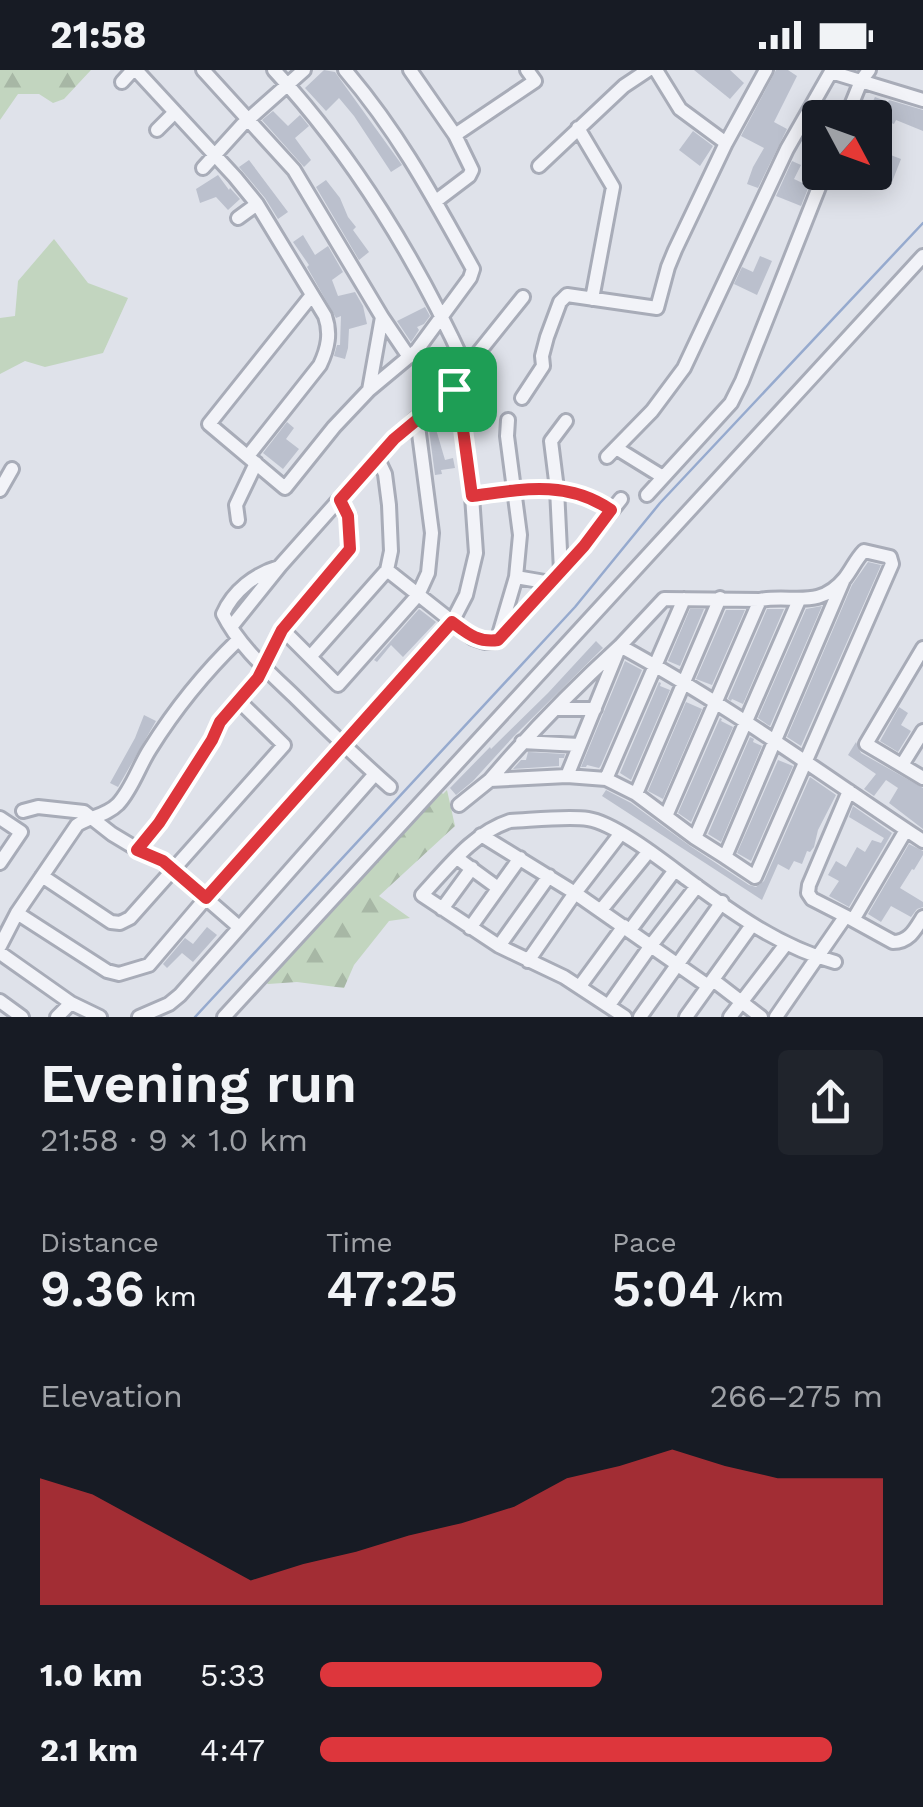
<!DOCTYPE html>
<meta charset="utf-8">
<style>
body{margin:0;font-family:"Work Sans",sans-serif;background:#20242c;color:#f1f3f6;height:100vh;display:flex;flex-direction:column;font-size:38px;white-space:nowrap}
*{box-sizing:border-box;margin:0}
p{font-size:32px;color:#9ea1a6}
.icon{flex:none;width:55px;height:55px;fill:none;stroke:currentColor;stroke-width:2;stroke-linecap:round;stroke-linejoin:round}
.map{position:relative;height:947px;overflow:hidden}
.drawer{display:flex;flex-direction:column;background:#171b24;flex:1}
.drawer>*{flex:none}
.needle{width:65px;rotate:131deg}
.fabs{position:absolute;left:802px;top:30px;display:grid;gap:20px}
.fabs a{display:grid;place-items:center;width:90px;height:90px;border-radius:10px;background:#171b24;box-shadow:0 5px 25px #0003;font-size:50px}
.pin{position:absolute;display:grid;place-items:center;width:85px;height:85px;color:#fff;margin:-42px;border-radius:20px;box-shadow:0 5px 15px #0006}
.round{display:grid;place-items:center;flex:none;width:105px;height:105px;border-radius:10px;background:#20242c}
.headline{display:flex;align-items:center;justify-content:space-between;height:170px;padding:0 40px}
h1{font-size:55px;font-weight:600;line-height:75px}
.stats{display:grid;grid-template-columns:repeat(3,1fr);gap:15px;height:170px;padding:10px 40px}
.stats div{display:grid;align-content:center}
.stats b{font-size:50px;font-weight:600}
.stats small{font-size:28px;font-weight:400}
.stats p{font-size:28px}
.chart{height:280px;padding:20px 40px}
.chart p{display:flex;justify-content:space-between}
.chart svg{width:100%;height:180px;margin-top:10px;fill:#dd363c;opacity:.7}
ul{padding:0 40px;list-style:none;font-size:32px}
li{display:grid;grid-template-columns:160px 120px 1fr;align-items:center;height:75px}
li i{height:25px;border-radius:12px;background:#dd363c}
.status{display:flex;justify-content:space-between;align-items:center;height:70px;padding:0 50px;background:#171b24;direction:ltr}
.status svg{height:28px;fill:currentColor}
.map>svg:first-child{display:block}
.grass{fill:#c2d5bf}
.forest{fill:url(#forest-firs)}
.lines{fill:none;stroke-linecap:round;stroke-linejoin:round}
.stream{stroke:#96aace;stroke-width:2.5}
.building{fill:#bbc0cd}
.minor-casing{stroke:#a8acb8;stroke-width:18}
.minor{stroke:#f2f3f8;stroke-width:12}
.route-casing{stroke:#fff;stroke-width:20}
.route{stroke:#dd363c;stroke-width:12}
</style>
<div class="status"><b>21:58</b><svg viewBox="0 0 49 12"><path d="M0 12V9h3v3zM5 12V6h3v6zM10 12V3h3v9zM15 12V0h3v12zM26 1h20v11H26zM47 4h2v5h-2z"/></svg></div>
<div class="map">
<svg width="923" height="947" viewBox="0 0 923 947">
<defs>
<pattern id="forest-firs" width="22" height="20" patternUnits="userSpaceOnUse" patternTransform="scale(2.5)"><rect width="22" height="20" fill="#c2d5bf"/><path d="M5 1l3.5 6h-7zM16 11l3.5 6h-7z" fill="#a7b7a5"/></pattern>
</defs>
<rect width="100%" height="100%" fill="#dfe2ea"/>
<path class="grass" d="M54,169L88,213L128,228L103,283L45,297L25,291L0,304V248L15,246L18,211Z"/>
<path class="forest" d="M0,0H91L64,29L53,33L39,24H18L0,50Z
M432,712L443,724L447,720L455,756L379,826L410,848L389,851L354,895L344,918L297,912L268,914L261,908Z"/>
<g class="lines">
<path class="stream" d="M195,947L575,537L660,433L923,153"/>
</g>
<path class="building" d="M324,0L335,2L402,95L391,102L354,46L339,28L326,41L305,18Z
M694,0H730L744,13L730,29Z
M776,0H788L797,6L774,52L787,59L758,118L747,114L753,97L764,78L741,66Z
M875,27L888,32L889,30L923,40V61L896,50L894,54L882,50L875,67V48H867L859,44L864,31L871,35Z
M273,41L288,56L300,45L309,56L295,68L311,90L304,97L262,50Z
M693,61L713,76L700,96L679,80Z
M875,79L901,89L892,112L875,106Z
M249,90L288,142L278,149L265,128L239,97Z
M792,91L801,95L794,109L809,116L801,136L776,126Z
M218,105L229,120L230,118L240,129L228,140L216,127L200,133L196,119Z
M326,110L340,128L348,147L356,157L353,160L369,182L359,190L316,117Z
M303,165L315,185L328,176L343,202L332,210L338,226L355,222L363,236L367,254L349,259L348,278L345,289L334,286L337,275H340L341,246L336,248L307,197L309,195L293,172Z
M760,186L772,191L757,225L734,214L742,197L753,202Z
M425,237L430,246L424,254L417,257L419,260L411,272L397,251Z
M431,349H433L445,390L453,388L455,398L441,400L442,404L435,405L428,352Z
M287,352L294,358L286,369L299,379L283,399L263,383Z
M868,492L881,495L801,676L787,667L852,515Z
M822,536L770,656L768,655L758,648L806,539Z
M419,539L436,552L403,587L391,575L377,592L374,590Z
M690,539H704L680,596L668,591Z
M767,539H784L743,634L732,629L731,631L728,629Z
M726,540H745L712,615L696,609Z
M596,571L603,578L514,666L473,711L456,725L450,718L490,677L491,679L548,623Z
M625,591L642,600L601,695L599,698L587,695L586,697H581Z
M659,612L661,613L660,616L670,620L631,710L620,703Z
M686,632L702,639L663,729L648,721Z
M899,637L908,643L901,655L911,661L898,682L880,671Z
M144,645L156,651L118,717L110,713L135,668Z
M720,648L722,649L721,651L733,657L691,752L678,743Z
M750,667L754,669L753,672L762,676L721,772L708,764Z
M856,672L861,683L923,718V759L889,733L898,718L886,710L874,726L864,719L876,704L848,685Z
M528,682L565,684L564,688H559V696L513,699L521,690H526Z
M778,690L793,696L751,791L737,783Z
M810,707L836,725L818,760L814,777L810,782L807,781L802,794L794,791L789,800L778,794L762,830L602,726L606,720L631,733L690,776L749,815L756,817L764,811Z
M853,736L892,763L849,837L829,826L839,811L828,805L836,791L846,797L857,777L865,782L872,770L881,773L884,768L849,747Z
M909,774L923,781V785L914,800L912,799L900,818L923,832V837L917,839L911,847L891,836L881,852L868,844Z
M207,857L217,865L193,892L182,883L167,898L163,894L185,868L193,874Z"/>
<g class="lines">
<g class="minor-casing">
<path id="minor" d="M136,0L235,107L257,134L325,246C331,263 328,278 320,295L248,386
M203,0L294,100L382,247L409,287
M274,0C353,85 418,192 466,298
M410,0L455,65L472,100L469,106L436,131
M656,0L680,39L726,73
M831,2L923,30
M122,12L133,0
M846,48L861,11L869,0
M578,58L613,117L592,229
M157,60L175,42
M455,65L535,11L527,0
M539,96L624,16L648,0
M203,98L242,55L304,0
M238,148L257,134
M312,225L209,354L285,418L334,357L369,320L417,280L470,208L473,199C433,127 399,63 345,0
M369,320L382,247
M522,328L543,296L542,286L547,267L560,232L567,225L657,238L668,197L675,180L726,73L766,0
M616,378L663,407
M607,387L652,341L684,298L787,79L832,0
M0,420L12,399
M647,425L731,333L742,311L825,102
M472,426C523,419 566,410 611,440
M238,450L236,435L256,393
M279,497C255,504 233,521 223,544C239,576 268,601 294,626C325,657 357,688 390,717
M387,500L473,568L485,572L497,571L584,476L621,429
M561,501L557,419L551,371L566,351
M516,507L551,513
M760,530L664,529L620,576C725,633 823,705 923,771
M231,557L280,496L377,387L417,348L453,319L466,298L523,227
M282,559L338,615L418,525L428,503L432,463L417,348
M498,568L516,507L520,465L507,366L508,350
M923,578L866,674L923,708
M310,587L387,500L391,481L389,435L385,404L377,387
M556,639H595
M522,672L579,675
M902,695L923,661
M567,706L620,576C574,618 530,663 490,710L567,706L606,709L636,724L695,768L725,787L844,509
M606,709L684,529
M849,721L809,815L808,823L812,829L853,850L906,760
M636,724L720,528
M459,735L490,710
M23,741L38,737L84,742L112,764L137,779L163,791L239,857
M666,746L760,530C793,524 819,540 845,508C852,499 856,489 864,481L890,487L892,494L755,807L725,787
M0,748L21,762L0,793
M481,765L575,823L708,916
M695,768L799,530
M137,779L159,753L212,670L220,652L258,608L282,559L350,479L349,446L340,431
M457,788L498,818
M42,806L111,852L120,853L130,848L284,675L238,630
M442,839L472,798
M601,840L649,781
M17,843L107,901L119,904L149,895L206,828L452,552L466,525L476,483L472,426L462,352L453,319
M853,850L893,872C909,872 915,860 923,847
M470,858L520,788
M630,860L675,800
M0,876L17,843L77,755C91,746 106,746 118,734C132,719 139,696 150,679C175,639 204,603 238,570
M499,876L549,806
M0,883L71,933L100,947
M528,891L575,823L621,763
M713,910L761,947
M580,916L624,856
M0,931L22,947
M609,935L652,874L697,816
M57,947L71,933
M139,947L169,934L180,925L375,704
M224,947L923,186
M625,947L564,907L499,876L422,825C448,797 473,763 510,751C532,750 567,746 588,749C615,753 664,792 687,809C733,843 780,877 835,892
M640,947L722,832
M686,947L752,855
M730,947L786,874
M776,947L845,847"/>
</g>
<use href="#minor" class="minor"/>
</g>
<g class="lines">
<g class="route-casing">
<path id="route" d="M454,319L462,352L472,426C523,419 567,410 611,440L584,476L498,570C478,573 467,563 452,552L206,828L163,791L137,780L159,753L212,670L220,652L258,608L282,560L350,479L348,446L340,430L394,369Z"/>
</g>
<use href="#route" class="route"/>
</g>
</svg>
<div class="fabs">
<a><svg class="needle" viewBox="-14 -14 28 28"><path d="M0-13l5 13h-10z" fill="#e53935"/><path d="M0 13l5-13h-10z" fill="#9ea1a6"/></svg></a>
</div>
<div class="pin" style="left:454px;top:319px;background:#1e9e55"><svg class="icon" aria-label="arrive" viewBox="0 0 24 24"><path d="M6 21V4h12l-3 4 3 4H6"/></svg></div>
</div>
<section class="drawer">
<div class="headline"><div><h1>Evening run</h1><p>21:58 · 9 × 1.0 km</p></div><a class="round"><svg class="icon" aria-label="share" viewBox="0 0 24 24"><path d="M12 15V3M7 8l5-5 5 5M5 13v7h14v-7"/></svg></a></div>
<div class="stats">
<div><p>Distance</p><b>9.36<small> km</small></b></div>
<div><p>Time</p><b>47:25</b></div>
<div><p>Pace</p><b>5:04<small> /km</small></b></div>
</div>
<div class="chart"><p><span>Elevation</span>266–275 m</p>
<svg viewBox="0 0 160 44" preserveAspectRatio="none"><path d="M0 44V13L10 17L20 24L30 31L40 38L50 34L60 31L70 27L80 24L90 20L100 13L110 10L120 6L130 10L140 13L150 13L160 13V44z"/></svg>
</div>
<ul>
<li><b>1.0 km</b>5:33<i style="width:50%"></i></li>
<li><b>2.1 km</b>4:47<i style="width:91%"></i></li>
</ul>
</section>
